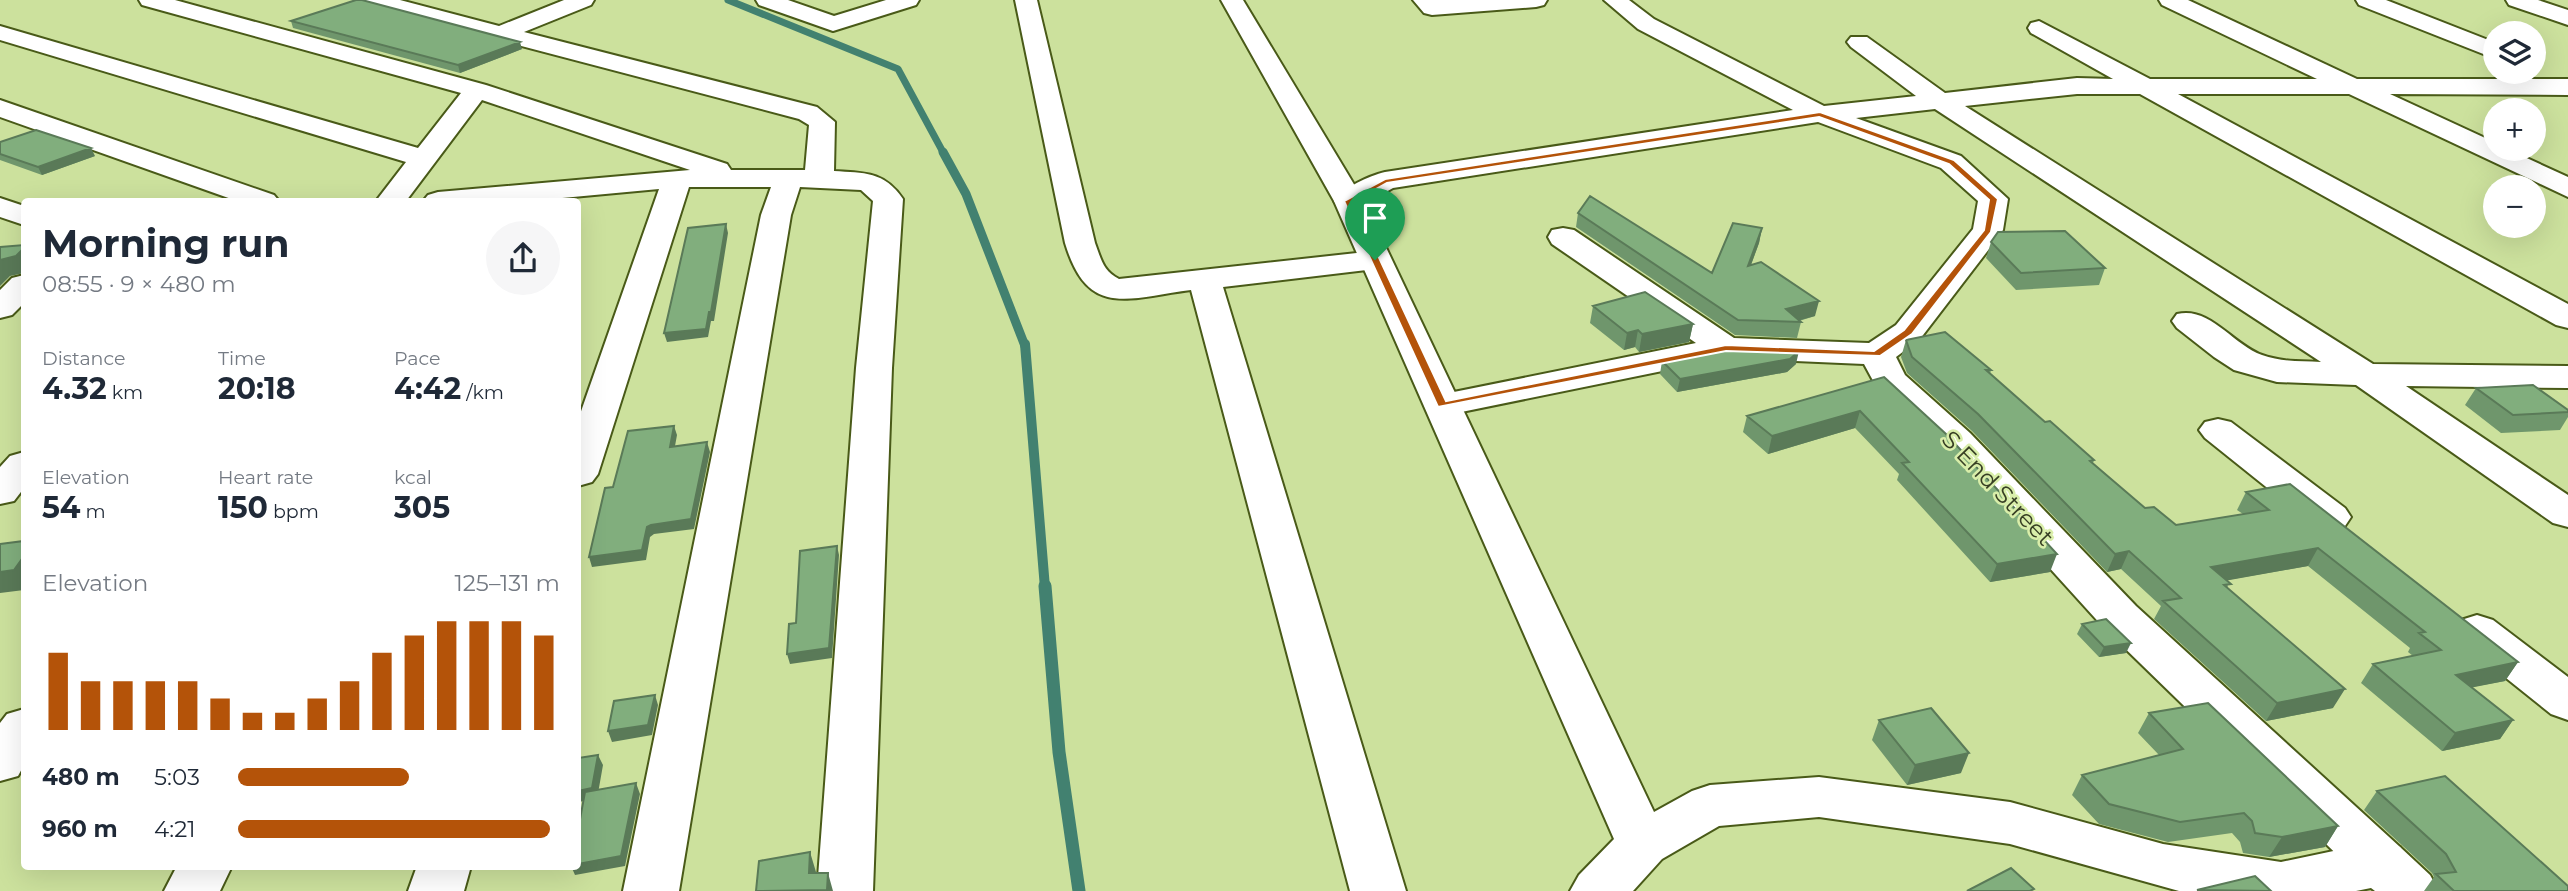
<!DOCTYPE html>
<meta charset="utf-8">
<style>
body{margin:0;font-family:Montserrat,sans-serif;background:#f6f6f7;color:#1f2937;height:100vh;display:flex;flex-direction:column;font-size:26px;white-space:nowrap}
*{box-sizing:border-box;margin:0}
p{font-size:23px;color:#747a83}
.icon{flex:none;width:38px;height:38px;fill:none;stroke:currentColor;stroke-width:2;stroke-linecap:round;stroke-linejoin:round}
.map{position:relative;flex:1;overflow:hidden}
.panel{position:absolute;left:21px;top:198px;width:560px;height:672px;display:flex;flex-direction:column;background:#fff;border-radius:7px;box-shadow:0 7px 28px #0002}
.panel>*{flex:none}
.controls{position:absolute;left:2483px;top:21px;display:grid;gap:14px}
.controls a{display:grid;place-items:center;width:63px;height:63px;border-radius:50%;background:#fff;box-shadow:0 7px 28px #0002;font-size:35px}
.pin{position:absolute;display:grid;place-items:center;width:60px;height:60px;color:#fff;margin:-72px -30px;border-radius:50% 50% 50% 0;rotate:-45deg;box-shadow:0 0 7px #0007}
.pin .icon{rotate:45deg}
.round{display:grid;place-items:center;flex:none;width:74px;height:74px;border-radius:37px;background:#f6f6f7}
.summary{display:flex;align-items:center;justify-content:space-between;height:119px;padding:0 21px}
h1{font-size:38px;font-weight:700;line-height:52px}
.stats{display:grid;grid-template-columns:repeat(3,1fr);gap:10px;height:119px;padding:7px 21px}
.stats div{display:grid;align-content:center}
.stats b{font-size:30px;font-weight:700}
.stats small{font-size:19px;font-weight:400}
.stats p{font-size:19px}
.chart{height:196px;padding:14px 21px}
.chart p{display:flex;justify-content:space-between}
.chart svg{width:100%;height:126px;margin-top:7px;stroke:#b45309;stroke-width:6}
ul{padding:0 21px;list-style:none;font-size:23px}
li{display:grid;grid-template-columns:112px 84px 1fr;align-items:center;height:52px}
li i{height:18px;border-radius:9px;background:#b45309}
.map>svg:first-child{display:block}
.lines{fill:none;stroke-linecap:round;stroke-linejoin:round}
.stream-far3{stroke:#428170;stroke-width:7}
.stream-far2{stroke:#428170;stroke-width:9}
.stream-far1{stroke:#428170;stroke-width:10}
.stream{stroke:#428170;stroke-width:13}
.street-casing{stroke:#495a18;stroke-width:4}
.secondary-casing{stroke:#495a18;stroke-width:4}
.street{fill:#fff;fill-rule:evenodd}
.secondary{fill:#fff;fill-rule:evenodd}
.wall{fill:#6f966c}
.shaded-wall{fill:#5a7a58}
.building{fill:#81ae7d;stroke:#5a7a58;stroke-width:2}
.route{fill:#b45309;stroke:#fff;stroke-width:2;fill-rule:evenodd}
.labels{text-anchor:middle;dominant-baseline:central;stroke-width:5;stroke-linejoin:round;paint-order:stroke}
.street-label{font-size:24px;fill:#373f24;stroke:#d9eeaa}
</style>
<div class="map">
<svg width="2568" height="891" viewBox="0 0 2568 891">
<rect width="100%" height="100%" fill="#cce19d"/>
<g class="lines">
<path class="stream-far3" d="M728,0L898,69L944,154"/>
<path class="stream-far2" d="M943,152L966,194L1025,346"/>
<path class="stream-far1" d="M1025,344L1045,588"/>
<path class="stream" d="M1045,586L1059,752L1079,891"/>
<g class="street-casing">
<path id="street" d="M139,0H175L486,85L727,164L731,170H805L809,125L799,119L366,5L363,0H400L499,26L564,0H594L591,5L524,32L817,107L835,122L834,171C864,173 884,171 903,199L892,368L873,891H817L856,368L873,201L861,190L800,187L791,215L679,891H623L761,215L771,187H689L598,474L592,482L578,486V420L659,189L530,201H423L428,195L438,192L690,170L482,100L406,201H376L406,162L0,40V26L418,148L461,93L142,5Z
M756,0H788L834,16L886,0H919L916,5L833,31L759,5Z
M1015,0H1037L1095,243C1101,259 1103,271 1119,279L1375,251L1386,253L1391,260L1386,267L1375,269L1223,287L1406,891H1350L1191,290C1127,298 1088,319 1065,243Z
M1413,0H1547L1544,5L1536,7L1432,15L1424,13Z
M1604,0H1629L1654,19L1824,106L1916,96L1851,47L1847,42L1851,37H1867L1945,93L2077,78L2113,79L2031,33L2028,28L2031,23L2039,21L2150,79H2317L2162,5L2159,0H2188L2357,79H2568V95L2390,94L2496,143V149H2507L2568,177V197L2349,94H2178L2568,304V328L2556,325L2140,94H2077L1965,106L2373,364L2568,366V388L2406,386L2568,495V527L2553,523L2356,385L2277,382L2234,370L2214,357L2177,328L2172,321L2177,314C2210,306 2232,344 2262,355C2281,362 2301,361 2321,362L1935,109L1856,118L1961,156L2008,199L2003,230L1999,236L1920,339L1896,357L1905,375L1970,433L2136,606L2400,847L2408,863L2400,879L2381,885L2362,879L2104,628L1942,449L1877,388L1864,364L1726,358L1442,416L1429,413L1424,405L1429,397L1696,343L1552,244L1548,237L1552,230L1563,228L1574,230L1734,338L1869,343L1896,325L1973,229L1978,201L1941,168L1818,122L1393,188C1375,198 1359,212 1339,207L1334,201C1344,187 1369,176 1385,172L1793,110L1638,29Z
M2356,0H2386L2496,43V59L2359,5Z
M2506,0H2538L2568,10V25L2509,5Z
M0,100L274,195L279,201H237L0,117Z
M0,198L24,206V225L0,217Z
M24,275V303L12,315L0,318V290L12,278Z
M2218,419L2231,422L2345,508L2351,517L2345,526L2330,530L2315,526L2205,438L2199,430L2205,422Z
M24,452V488L14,501L0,504V467L10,456Z
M2477,615L2493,620L2568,677V720L2551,714L2461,642L2454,631L2461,620Z
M24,709V765L18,776L0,781V723L7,714Z
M177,866H232L220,891H164Z
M417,866H471L464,891H408Z"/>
</g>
<g class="secondary-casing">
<path id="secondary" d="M1221,0H1243L1364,201L1654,812L1692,791L1710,785L1819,777L2010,802L2163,844L2281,862L2381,841L2400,847L2430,875L2439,891H2375L2371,888L2356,891H2179L2010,844L1819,817L1719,826L1662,859L1633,891H1570L1579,875L1614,839L1334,201Z"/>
</g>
<use href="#street" class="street"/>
<use href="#secondary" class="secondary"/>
</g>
<path class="wall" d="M291,21L522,49L460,73L293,28Z
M0,142L95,156L42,175L0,160Z
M1578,213L1712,273L1762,228L1759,243L1751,265L1815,316L1799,321L1801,322L1797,338L1735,335L1576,227Z
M1991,242L2105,268L2099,285L2016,290L1986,258Z
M1593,306L1693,324L1689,342L1639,352L1635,347L1624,350L1590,323Z
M1906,340L1991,370L1990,374L2045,422L2094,460L2093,463L2145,508L2176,525L2243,514L2237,510L2246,492L2518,662L2505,681L2472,687L2513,720L2500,739L2442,751L2361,683L2373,664L2413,656L2408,652L2410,648L2308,566L2227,580L2228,589L2333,708L2266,721L2154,619L2161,606L2121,569L2107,572L1972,431L1907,373L1901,357Z
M1662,361L1796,364L1787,372L1677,392L1660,374Z
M1884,377L2050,572L1990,582L1897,480L1899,474L1855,428L1768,454L1743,432L1747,416Z
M2476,388L2568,410V417L2560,430L2501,433L2465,405Z
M2082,624L2126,653L2099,657L2077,634Z
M2149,713L2338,826L2325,847L2269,857L2243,853L2240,842L2232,833L2168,842L2099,824L2072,795L2082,775L2159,755L2138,733Z
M1879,720L1961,773L1907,785L1872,740Z
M2377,791L2568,891H2424L2434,877L2432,873L2364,810Z"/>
<path class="shaded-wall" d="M520,42L522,49L460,73L458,65Z
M91,148L95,156L42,175L38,167Z
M726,224L728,233L714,321H711L708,337L667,342L664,333Z
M1762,228L1759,243L1745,281L1748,266Z
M24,248V273L10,276L0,286V260Z
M1819,301L1815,316L1793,322L1786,309Z
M1693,324L1689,342L1639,352L1642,334Z
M1638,330L1635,347L1624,350L1627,333Z
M1799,351L1796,364L1787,372L1677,392L1680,379Z
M1860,411L1855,428L1768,454L1772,436Z
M674,426L677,435L673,457L670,447Z
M707,442L710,452L694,529L654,534L650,537L646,560L592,567L589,557L647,527Z
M837,546L839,555L832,658L790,664L787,654Z
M2318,548L2308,566L2202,585L2211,567Z
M2129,551L2121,569L2107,572L2115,554Z
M2057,554L2050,572L1990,582L1997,564Z
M24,556V590L0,593V572Z
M2131,643L2126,653L2099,657L2104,647Z
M2518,662L2505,681L2444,693L2456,675Z
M2345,689L2333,708L2266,721L2277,703Z
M655,695L658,705L652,735L612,742L608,731Z
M2513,720L2500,739L2442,751L2455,733Z
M1969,753L1961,773L1907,785L1915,765Z
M598,755L603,765L597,799L578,802V791Z
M636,783L640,794L625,866L575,875L571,866H578V864Z
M2338,826L2325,847L2269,857L2282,837Z
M810,852L816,872L815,891L809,873Z
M828,873L833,891H824Z"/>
<path class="building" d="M356,0H362L520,42L458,65L291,21Z
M36,130L91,148L38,167L0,154V142Z
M1590,196L1712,273L1733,223L1762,228L1748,266L1761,262L1819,301L1786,309L1801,322L1738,320L1578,213Z
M726,224L711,312H709L706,329L664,333L688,228Z
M2065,231L2105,268L2021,273L1991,242L1998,232Z
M24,245V248L16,256L0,260V247Z
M1645,292L1693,324L1642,334L1638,330L1627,333L1593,306Z
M1945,332L1991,370H1986L2045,422L2050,421L2094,460L2090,461L2145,508L2154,507L2176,525L2269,510L2246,492L2290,484L2518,662L2456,675L2513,720L2455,733L2373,664L2441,650L2419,633L2425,632L2318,548L2211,567L2231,584L2224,585L2345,689L2277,703L2163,601L2181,598L2129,551L2115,554L1978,414L1912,357L1906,340Z
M1729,348L1799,351L1790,359L1680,379L1662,361Z
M1884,377L1946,434L2057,554L1997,564L1902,463L1909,462L1860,411L1772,436L1747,416Z
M2533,385L2568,410V412L2513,415L2476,388Z
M674,426L670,447L707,442L691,519L651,525L647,527L642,550L589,557L605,488L613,487L628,431Z
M24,541V556L14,570L0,572V544Z
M837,546L829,648L787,654L789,624L796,623L800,551Z
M2106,619L2131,643L2104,647L2082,624Z
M655,695L648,725L608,731L614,701Z
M2208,703L2338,826L2282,837L2255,833L2252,821L2244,813L2180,822L2109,804L2082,775L2183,749L2149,713Z
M1931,708L1969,753L1915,765L1879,720Z
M598,755L592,788L578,791V758Z
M2445,776L2568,886V891H2454L2436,874L2456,872L2446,854L2377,791Z
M636,783L621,856L578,864V830L585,792Z
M810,852L809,873H828L827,890L756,891L759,861Z
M2011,868L2034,889L2030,891H1967Z
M2255,876L2271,891L2197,890Z"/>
<path class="route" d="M1820,112L1954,160L1998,199L1991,232L1912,334L1880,356L1726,351L1438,407L1344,201L1385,179ZM1819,117L1949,164L1989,200L1984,230L1904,330L1874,351L1726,345L1446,401L1353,202L1387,183Z"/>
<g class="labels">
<g class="street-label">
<text transform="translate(1998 488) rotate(46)">S End Street</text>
</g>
</g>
</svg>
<div class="controls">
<a><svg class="icon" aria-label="layers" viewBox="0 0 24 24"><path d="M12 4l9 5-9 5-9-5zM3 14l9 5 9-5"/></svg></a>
<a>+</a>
<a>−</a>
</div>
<div class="pin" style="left:1375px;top:260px;background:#1e9e55"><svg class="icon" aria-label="arrive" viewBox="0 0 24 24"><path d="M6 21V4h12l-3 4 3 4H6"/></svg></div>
<section class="panel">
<div class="summary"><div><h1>Morning run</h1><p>08:55 · 9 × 480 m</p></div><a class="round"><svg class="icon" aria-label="share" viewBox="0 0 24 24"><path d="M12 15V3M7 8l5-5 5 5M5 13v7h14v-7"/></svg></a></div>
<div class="stats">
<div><p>Distance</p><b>4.32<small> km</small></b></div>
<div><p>Time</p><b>20:18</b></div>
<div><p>Pace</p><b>4:42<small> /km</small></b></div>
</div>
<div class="stats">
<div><p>Elevation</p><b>54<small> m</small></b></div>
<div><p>Heart rate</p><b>150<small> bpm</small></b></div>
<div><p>kcal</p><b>305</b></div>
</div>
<div class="chart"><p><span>Elevation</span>125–131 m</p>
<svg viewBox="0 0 160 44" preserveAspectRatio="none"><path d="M5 44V17M15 44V27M25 44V27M35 44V27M45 44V27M55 44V33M65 44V38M75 44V38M85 44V33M95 44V27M105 44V17M115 44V11M125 44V6M135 44V6M145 44V6M155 44V11"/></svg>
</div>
<ul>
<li><b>480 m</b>5:03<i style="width:53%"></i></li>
<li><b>960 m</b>4:21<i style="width:97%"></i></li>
</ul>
</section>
</div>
